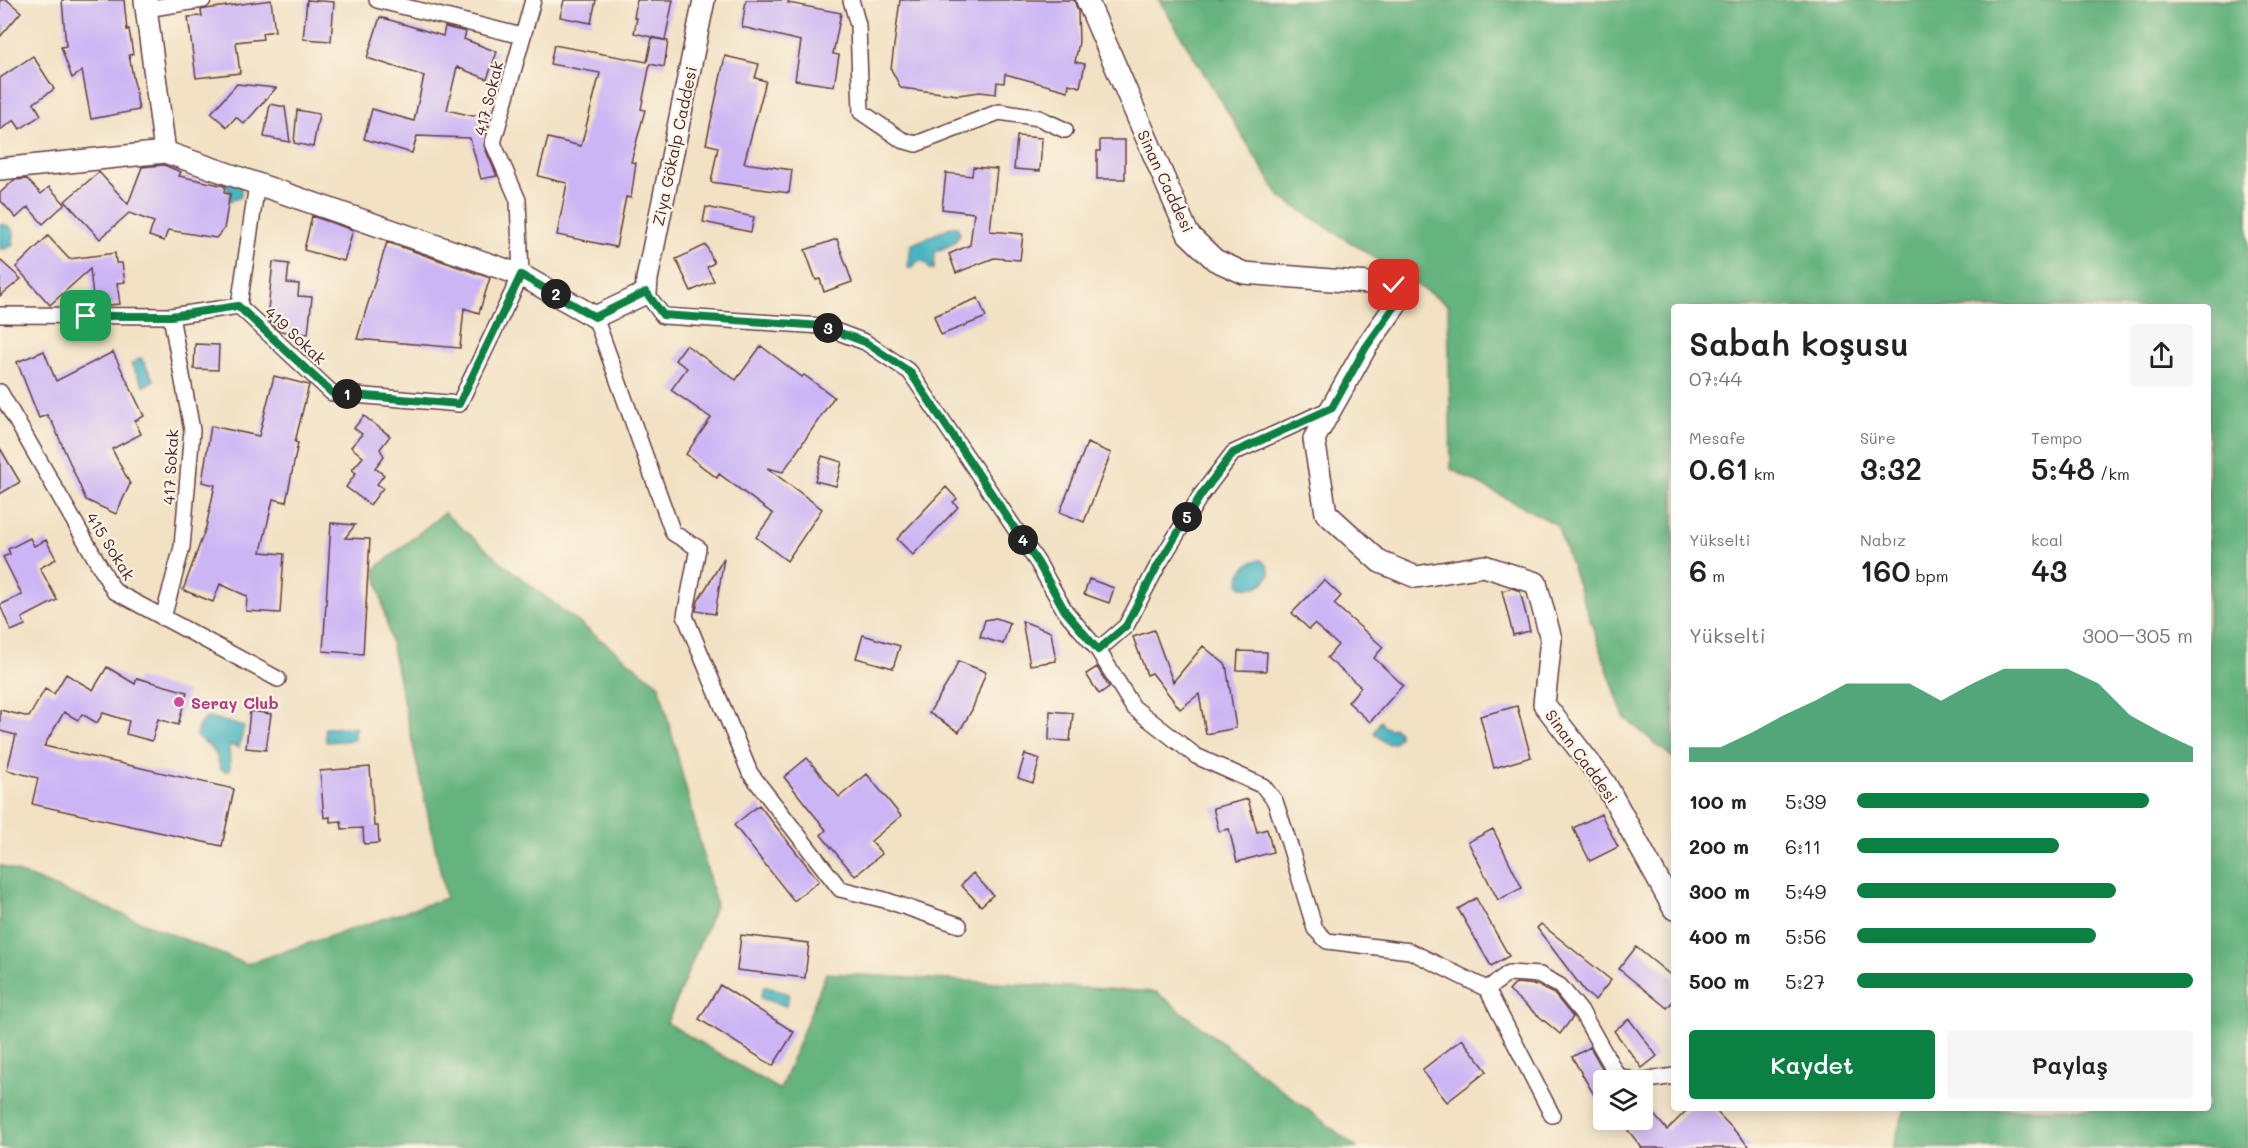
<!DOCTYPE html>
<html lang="tr">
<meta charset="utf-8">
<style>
body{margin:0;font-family:Mali,sans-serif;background:#f6f6f6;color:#222;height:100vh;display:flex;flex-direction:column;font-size:22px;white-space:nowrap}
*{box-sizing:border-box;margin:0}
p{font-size:20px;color:#767676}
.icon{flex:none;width:33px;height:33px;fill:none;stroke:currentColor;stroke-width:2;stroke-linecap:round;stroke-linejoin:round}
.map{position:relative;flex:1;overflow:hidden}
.panel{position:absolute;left:1671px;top:304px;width:540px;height:807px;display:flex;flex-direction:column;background:#fff;border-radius:6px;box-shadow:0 3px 15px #0003}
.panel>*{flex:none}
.fabs{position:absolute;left:1593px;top:1070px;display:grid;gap:12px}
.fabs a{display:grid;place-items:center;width:60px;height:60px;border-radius:6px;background:#fff;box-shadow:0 3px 15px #0003;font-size:30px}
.pin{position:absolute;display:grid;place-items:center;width:51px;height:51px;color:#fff;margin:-26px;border-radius:12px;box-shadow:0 3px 9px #0006}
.km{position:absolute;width:30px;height:30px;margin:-15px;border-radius:50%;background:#222;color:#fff;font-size:16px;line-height:30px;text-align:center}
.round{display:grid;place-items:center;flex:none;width:63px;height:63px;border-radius:6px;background:#f6f6f6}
.headline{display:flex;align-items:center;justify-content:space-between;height:102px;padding:0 18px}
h1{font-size:33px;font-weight:600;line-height:45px}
.figures{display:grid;grid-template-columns:repeat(3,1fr);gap:9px;height:102px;padding:6px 18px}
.figures div{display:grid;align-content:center}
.figures b{font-size:30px;font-weight:600}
.figures small{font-size:16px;font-weight:400}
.figures p{font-size:16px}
.chart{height:168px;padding:12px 18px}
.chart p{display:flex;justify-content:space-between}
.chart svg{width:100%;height:108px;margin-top:6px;fill:#0b8043;opacity:.7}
.button{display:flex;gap:12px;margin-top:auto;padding:12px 18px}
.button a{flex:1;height:69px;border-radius:6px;background:#0b8043;color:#fff;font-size:24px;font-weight:600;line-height:69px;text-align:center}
.button a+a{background:#f6f6f6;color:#222}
ul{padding:0 18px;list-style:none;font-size:20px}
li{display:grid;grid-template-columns:96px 72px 1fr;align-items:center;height:45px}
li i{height:15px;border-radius:8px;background:#0b8043}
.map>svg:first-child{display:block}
.forest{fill:#65b37e;stroke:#586954;stroke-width:1.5}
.water{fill:#47b5c2;stroke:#486a76;stroke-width:1.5}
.building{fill:#ccb5f5}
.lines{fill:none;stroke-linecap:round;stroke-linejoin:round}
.street-casing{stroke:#633c42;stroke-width:18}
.secondary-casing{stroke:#633c42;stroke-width:24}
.street{stroke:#fff;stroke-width:15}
.secondary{stroke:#fff;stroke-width:21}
.route-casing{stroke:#fff;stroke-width:12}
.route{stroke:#0b8043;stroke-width:8}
.hotel-dot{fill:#d1479c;stroke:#fcf5e5;stroke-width:2}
.labels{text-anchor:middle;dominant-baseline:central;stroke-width:4.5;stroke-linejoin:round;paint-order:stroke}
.street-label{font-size:16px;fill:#4a1f2b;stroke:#fcf5e5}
.hotel-label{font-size:16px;font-weight:bold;fill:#b23c85;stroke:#fcf5e5;text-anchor:start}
</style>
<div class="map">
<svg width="2248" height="1148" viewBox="0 0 2248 1148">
<rect width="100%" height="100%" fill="#fcf5e5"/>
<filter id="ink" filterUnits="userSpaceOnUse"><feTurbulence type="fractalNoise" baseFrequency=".0167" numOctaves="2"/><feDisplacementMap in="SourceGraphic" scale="12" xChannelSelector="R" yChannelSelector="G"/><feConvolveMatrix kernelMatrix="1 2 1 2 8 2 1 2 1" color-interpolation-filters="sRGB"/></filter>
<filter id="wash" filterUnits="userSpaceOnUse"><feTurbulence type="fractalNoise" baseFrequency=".008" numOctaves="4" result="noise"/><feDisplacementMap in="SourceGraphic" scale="24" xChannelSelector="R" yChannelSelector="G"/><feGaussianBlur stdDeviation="1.35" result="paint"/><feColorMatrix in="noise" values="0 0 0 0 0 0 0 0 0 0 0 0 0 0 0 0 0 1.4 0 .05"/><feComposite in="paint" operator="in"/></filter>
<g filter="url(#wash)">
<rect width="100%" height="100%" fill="#f2e1c3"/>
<path class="forest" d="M1159,0H2248V1148H1892L1905,1109L2208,1108V308H1674V759L1624,717L1557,525L1451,469L1448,305L1280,197Z
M444,513L507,567L659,685L716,904L667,1023L780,1090L826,973L1156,992L1357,1148H0V865L246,964L446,898L375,569Z"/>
<path class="water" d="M217,176L241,186V197L230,201L231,192L227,191V183L216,182Z
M0,224L9,226L14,232L13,244L6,249H0Z
M953,226H957L960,234L953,244L935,252L934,269H930C927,263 924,260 917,261L913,268H908L911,245Z
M141,358L154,380L144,386L131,364Z
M1261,560L1267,565L1270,574C1262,587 1254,590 1240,586L1239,579C1243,568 1248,561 1261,560Z
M209,717L244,727L239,747L229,745L230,770L225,771L220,769C218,752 211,746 197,737C196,727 200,722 209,717Z
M1380,721L1384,727L1391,729L1394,727L1399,733V737L1394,743L1387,744L1374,733Z
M355,727V740L326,742L325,728Z
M764,986L789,994L786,1006L761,998Z"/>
<g id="blocks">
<path class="building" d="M0,0H7L21,12L0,37Z
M62,0H124L127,30L129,29L133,54L129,55L139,110L91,119L82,71L72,78L61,47L66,46Z
M271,0L275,31L262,33L263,39L236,42L240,73L196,78L188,17L202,16L201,10L206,9Z
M307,0L334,2L331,41L303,39Z
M564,0H596L591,23L560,17Z
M637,0H673L665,40L634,33L637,18H634Z
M746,0H789L788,3L841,13L833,54L839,55L834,86L795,80L801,41L742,27Z
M900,0H1074L1078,11L1079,42L1075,62L1085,64L1080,87L1069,84L1068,91L1005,74L1004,83L997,82L996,94L980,92L958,95L901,88L891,69Z
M380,17L443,36L445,27L466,32L464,39L497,52L487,79L457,67L447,110L473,116L486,113L488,124L484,146L497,176L481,179L470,138L417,136L412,153L364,139L372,109L414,121L424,76L367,58Z
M652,38L668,41L664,67L650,64L641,109L645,110L631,162L636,163L631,198L626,197L616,247L557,235L567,183L538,176L548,138L581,146L600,73L550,64L554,45L647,62Z
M33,56L54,89L34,103L41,115L20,129L14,120L0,130V78Z
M725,56L759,64L755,78L766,81L744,163L792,170L789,193L711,182L718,147L706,144Z
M237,84L276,88L244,124L236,117L227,127L211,113Z
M270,104L285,107L290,142L264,137Z
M297,110L319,114L313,147L294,143Z
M1017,136L1042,138L1040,171L1014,169Z
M1100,140H1125V179H1097V151H1100Z
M164,165L181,172L179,176L225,186L224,193L230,194L224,229L216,238L168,230L164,241L149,236L154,222L129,213L100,239L65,201L99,172L128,204L142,167Z
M973,167L997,169L990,231L1023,234L1020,260L994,258L956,273L949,254L970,245L974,213L942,209L946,173L972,176Z
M27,179L41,194L49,187L65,204L43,224L28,207L16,218L0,200V193L14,180Z
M706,207L754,217L751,232L703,222Z
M312,216L353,230L344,261L304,250Z
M48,236L69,259L115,253L116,263H122L125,282L117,283L120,304L94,306L90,269L50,305L16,267Z
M837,239L852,282L824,292L820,279L816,280L805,250Z
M387,242L490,278L479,313L464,308L460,348L357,339Z
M706,245L714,263L707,267L714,281L691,291L676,259Z
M0,260L21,279L0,296Z
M273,262L289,264L287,283L299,284L298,296L312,297L308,334L280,331L267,319Z
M978,298L986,317L941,335L934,316Z
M195,344L219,345L218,370L194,369Z
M686,345L736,380L761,346L802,377L804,375L834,397L783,472L767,468L822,509L787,561L756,537L773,514L719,474L717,478L686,454L711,418L671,390L687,368L675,360Z
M44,351L56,381L113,352L144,416L135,421L141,434L112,449L130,484L116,514L86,500L53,424L47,415L39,418L17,362Z
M274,376L309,385L295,442L298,443L286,502L273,499L261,552L284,554L280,613L246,611L247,596L220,584L213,602L183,590L206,527L215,485L202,482L211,426L259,436Z
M364,416L390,436L380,449L384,456L375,468L384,475L377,484L383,488L370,505L346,487L356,473L352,470L363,457L351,447L362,434L354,428Z
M1087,443L1111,453L1084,522L1060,512Z
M0,448L20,482L0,494Z
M822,456L842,462L836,486L815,481Z
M946,487L957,499L953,502L958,507L913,555L897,539Z
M331,523L355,525L345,538L370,539L363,654L323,651Z
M30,538L34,546L46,540L56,559L40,568L57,600L22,618L25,625L11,631L0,605L22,595L3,557L10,554L8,549Z
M724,558L715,614L696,611L698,601Z
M1089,579L1114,588L1109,603L1084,594Z
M1324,580L1341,596L1334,604L1383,647L1374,658L1403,685L1370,722L1348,702L1361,687L1327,658L1338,645L1314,624L1309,629L1292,613Z
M1512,588L1520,591L1530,631L1513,635L1502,591Z
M996,618L1010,623L1003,644L980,637L985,620Z
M1022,621L1051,632L1056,661L1030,665Z
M1154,630L1173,682L1203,646L1226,665L1236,728L1206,734L1199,694L1180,709L1152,673L1147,675L1133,637Z
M863,635L900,646L893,668L856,658Z
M1238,651L1267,652L1266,671L1237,670Z
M958,661L986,672L972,710L959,732L929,713L953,674Z
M107,667L135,684L137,678L187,692L178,725L158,719L152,741L126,734L129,721L103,713L97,723L82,714L78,720L64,712L44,746L234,789L222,846L32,804L38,778L7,770L16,735L0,731V710L29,717L45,689L54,694L66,674L93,690Z
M1097,667L1109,687L1099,694L1086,674Z
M1517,706L1531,757L1494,768L1480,716Z
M250,711L271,714L266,750L246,748Z
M1050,711L1073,713L1070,741L1049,740Z
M1025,754L1040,759L1033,783L1018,778Z
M807,758L839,797L867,774L901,816L871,841L882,854L855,876L821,835L826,830L784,777Z
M370,767L374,826H378L379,843L364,844L363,828L342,829L341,821L330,822V817L324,818L320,771Z
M1248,799L1257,832L1267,829L1273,852L1237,862L1229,829L1219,831L1213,808Z
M759,805L819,881L794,901L734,825Z
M1601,814L1618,847L1590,861L1573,828Z
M1493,829L1522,888L1498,900L1468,842Z
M973,873L993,895L981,906L961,885Z
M1476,898L1509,956L1491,966L1458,909Z
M1541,924L1611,980L1595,1000L1586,993L1537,928Z
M741,935L809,943L805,978L737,970Z
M1636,947L1674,978V1000L1667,1008L1619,969Z
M1516,983L1537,985L1554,994L1573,1017L1560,1034L1509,991Z
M720,985L794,1032L773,1066L699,1019Z
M1629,1019L1657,1056L1642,1068L1614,1031Z
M1462,1039L1487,1071L1447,1102L1422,1070Z
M1590,1047L1609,1080H1604V1112L1572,1057Z
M1689,1108H1713L1751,1148H1642L1627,1129L1642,1119L1650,1110L1667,1130Z"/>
</g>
</g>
<g filter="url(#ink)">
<use href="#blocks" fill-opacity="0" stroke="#633c42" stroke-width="1.5"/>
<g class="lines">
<g class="street-casing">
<path id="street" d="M377,0L522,36
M851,0L858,25L861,112L902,140L916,144L999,112L1039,118L1065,130
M146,9L203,0
M646,293L663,316L822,326L865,342L910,372L1038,563L1065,611L1098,650L1133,707L1196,756L1263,786L1275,801L1289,843L1315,929L1327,941L1410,951L1487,989L1552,1115
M239,306L257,184
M0,315L171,316L239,306L332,393L459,404L521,275L518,200L493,143L533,0
M595,317L673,533L698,548L685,616L750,773L840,889L885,900L959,925
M0,392L114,591L278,679
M163,618L182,547L192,430L171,316
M1098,650L1126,626L1158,565L1201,495L1233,453L1332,408
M1487,989L1509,973L1540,975L1560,986L1582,1013L1617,1075L1631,1080
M1642,1081L1674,1076"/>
</g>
<g class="secondary-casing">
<path id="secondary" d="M145,0L165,152
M1087,0L1188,234L1215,260L1244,273L1394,285L1398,302L1366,347L1314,439L1326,513L1380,562L1416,577L1484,566L1536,583L1551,639L1544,704L1605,783L1674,909
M0,169L165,152L521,275L595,317L646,293L647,279L704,0"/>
</g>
<use href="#street" class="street"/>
<use href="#secondary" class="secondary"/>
</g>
</g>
<g class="lines" filter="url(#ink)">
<g class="route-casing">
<path id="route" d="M86,316H171L238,306L332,393L459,404L521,275L595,317L646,292L663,315L822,326L865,342L910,372L1038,563L1065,611L1098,650L1126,626L1158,565L1201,495L1233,453L1332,408L1366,347L1398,302L1394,285"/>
</g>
<use href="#route" class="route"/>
</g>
<circle class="hotel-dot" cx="179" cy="702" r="6"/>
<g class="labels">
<g class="street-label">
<text transform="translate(488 98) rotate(-76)">417 Sokak</text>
<text transform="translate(674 146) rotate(-78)">Ziya Gökalp Caddesi</text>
<text transform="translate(1166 181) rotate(65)">Sinan Caddesi</text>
<text transform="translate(296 335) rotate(43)">419 Sokak</text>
<text transform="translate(170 467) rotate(-87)">417 Sokak</text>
<text transform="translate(111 546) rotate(58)">415 Sokak</text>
<text transform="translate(1582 756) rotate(54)">Sinan Caddesi</text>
</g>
<g class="hotel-label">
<text x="191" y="702">Seray Club</text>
</g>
</g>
</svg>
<div class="fabs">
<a><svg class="icon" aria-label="layers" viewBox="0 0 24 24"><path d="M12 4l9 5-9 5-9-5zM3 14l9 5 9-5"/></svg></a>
</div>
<div class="pin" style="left:86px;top:316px;background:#1e9e55"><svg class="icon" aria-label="arrive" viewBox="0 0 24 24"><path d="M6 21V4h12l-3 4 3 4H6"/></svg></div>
<div class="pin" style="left:1394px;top:285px;background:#d93025"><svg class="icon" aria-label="check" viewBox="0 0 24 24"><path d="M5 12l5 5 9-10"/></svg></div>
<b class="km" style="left:347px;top:394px">1</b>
<b class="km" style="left:556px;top:294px">2</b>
<b class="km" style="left:828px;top:328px">3</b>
<b class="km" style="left:1023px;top:540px">4</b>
<b class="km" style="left:1187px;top:517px">5</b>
<section class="panel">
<div class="headline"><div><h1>Sabah koşusu</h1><p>07:44</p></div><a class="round"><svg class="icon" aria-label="share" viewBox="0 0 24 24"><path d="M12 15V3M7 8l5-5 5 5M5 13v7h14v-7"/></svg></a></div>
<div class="figures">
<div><p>Mesafe</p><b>0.61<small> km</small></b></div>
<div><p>Süre</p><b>3:32</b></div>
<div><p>Tempo</p><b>5:48<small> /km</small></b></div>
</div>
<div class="figures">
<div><p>Yükselti</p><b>6<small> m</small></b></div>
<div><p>Nabız</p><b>160<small> bpm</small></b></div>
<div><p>kcal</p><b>43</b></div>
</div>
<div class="chart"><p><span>Yükselti</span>300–305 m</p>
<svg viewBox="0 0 160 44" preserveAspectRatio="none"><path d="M0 44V38L10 38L20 32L30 25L40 19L50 12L60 12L70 12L80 19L90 12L100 6L110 6L120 6L130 12L140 25L150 32L160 38V44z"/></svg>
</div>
<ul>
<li><b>100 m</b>5:39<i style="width:87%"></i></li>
<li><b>200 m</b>6:11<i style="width:60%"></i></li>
<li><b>300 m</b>5:49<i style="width:77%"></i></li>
<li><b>400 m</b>5:56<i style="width:71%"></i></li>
<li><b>500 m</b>5:27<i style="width:100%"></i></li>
</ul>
<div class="button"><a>Kaydet</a><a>Paylaş</a></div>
</section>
</div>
